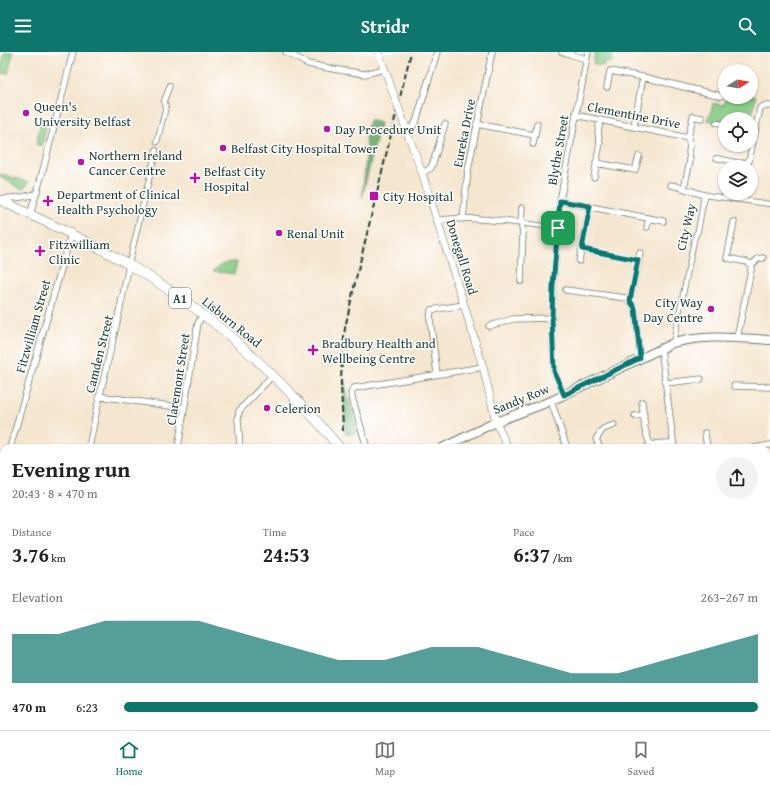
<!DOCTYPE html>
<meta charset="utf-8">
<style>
body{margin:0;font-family:"Gentium Book Plus",serif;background:#f2f2f2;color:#202124;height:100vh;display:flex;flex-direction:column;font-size:15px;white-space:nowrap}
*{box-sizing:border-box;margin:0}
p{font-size:13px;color:#757577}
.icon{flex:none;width:22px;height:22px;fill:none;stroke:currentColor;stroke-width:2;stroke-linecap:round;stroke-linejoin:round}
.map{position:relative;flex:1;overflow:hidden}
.sheet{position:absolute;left:0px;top:392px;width:770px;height:286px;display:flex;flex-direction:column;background:#fff;border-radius:12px 12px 0 0;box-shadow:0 1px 3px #0004}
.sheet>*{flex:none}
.needle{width:26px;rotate:79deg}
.buttons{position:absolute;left:718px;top:12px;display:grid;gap:8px}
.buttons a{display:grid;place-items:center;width:40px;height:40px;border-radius:50%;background:#fff;box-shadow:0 1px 3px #0004;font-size:20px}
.pin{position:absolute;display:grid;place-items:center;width:34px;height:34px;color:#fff;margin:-17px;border-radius:8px;box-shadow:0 2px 6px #0006}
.round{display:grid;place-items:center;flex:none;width:42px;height:42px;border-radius:21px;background:#f2f2f2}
.overview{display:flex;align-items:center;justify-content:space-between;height:68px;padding:0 12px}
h1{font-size:22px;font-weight:800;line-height:30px}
.metrics{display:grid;grid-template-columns:repeat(3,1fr);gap:6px;height:68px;padding:4px 12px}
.metrics div{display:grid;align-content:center}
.metrics b{font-size:20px;font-weight:800}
.metrics small{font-size:11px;font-weight:400}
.metrics p{font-size:11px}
.chart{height:112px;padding:8px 12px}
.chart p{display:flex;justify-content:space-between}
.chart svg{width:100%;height:72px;margin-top:4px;fill:#0f766e;opacity:.7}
ul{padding:0 12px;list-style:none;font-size:13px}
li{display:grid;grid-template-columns:64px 48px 1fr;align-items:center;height:30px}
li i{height:10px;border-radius:5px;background:#0f766e}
header{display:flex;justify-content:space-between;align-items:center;height:52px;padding:0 12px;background:#0f766e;color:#fff;font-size:18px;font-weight:800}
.tabs{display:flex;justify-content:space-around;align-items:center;height:56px;border-top:1px solid #e0e0e0;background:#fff;font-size:11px;color:#757577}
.tabs a{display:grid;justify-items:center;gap:2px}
.tabs .selected{color:#0f766e}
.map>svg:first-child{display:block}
.green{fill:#87cb85;stroke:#53845c}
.forest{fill:#6daf72;stroke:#467653}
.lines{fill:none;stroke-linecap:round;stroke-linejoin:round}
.pedestrian-casing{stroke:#6a786a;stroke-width:6}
.minor-casing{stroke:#6a786a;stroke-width:7}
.tertiary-casing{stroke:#6a786a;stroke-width:8}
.secondary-casing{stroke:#6a786a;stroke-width:10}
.primary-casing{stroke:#6a786a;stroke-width:10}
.pedestrian{stroke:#fff;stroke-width:4.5}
.minor{stroke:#fff;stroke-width:5.5}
.tertiary{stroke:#fff;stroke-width:7}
.secondary{stroke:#fff;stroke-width:8}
.primary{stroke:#fff;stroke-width:9}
.rail{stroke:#1f3d34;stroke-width:2;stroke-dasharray:6 3;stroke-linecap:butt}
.tertiary-bridge-casing{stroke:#6a786a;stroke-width:8;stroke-linecap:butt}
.tertiary-bridge{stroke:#fff;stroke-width:7}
.route-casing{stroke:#fff;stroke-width:8}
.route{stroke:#0f766e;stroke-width:5}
.poi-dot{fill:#b5179e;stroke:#fff;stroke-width:1.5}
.labels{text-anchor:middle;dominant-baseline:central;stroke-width:3;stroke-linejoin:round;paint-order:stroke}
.shield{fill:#fff;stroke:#627771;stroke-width:1}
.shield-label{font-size:12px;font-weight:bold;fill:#1f3d34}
.poi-label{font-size:13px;fill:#1f3d34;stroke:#fff;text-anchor:start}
.street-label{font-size:13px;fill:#1f3d34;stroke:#fff}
</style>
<header><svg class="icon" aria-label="menu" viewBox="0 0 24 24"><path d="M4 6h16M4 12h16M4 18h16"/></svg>Stridr<svg class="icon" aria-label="search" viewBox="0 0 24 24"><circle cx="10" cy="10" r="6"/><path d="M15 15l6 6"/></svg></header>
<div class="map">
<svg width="770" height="678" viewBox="0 0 770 678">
<rect width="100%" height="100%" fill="#fff"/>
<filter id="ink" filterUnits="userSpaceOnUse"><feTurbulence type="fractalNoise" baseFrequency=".025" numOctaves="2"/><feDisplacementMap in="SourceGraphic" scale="8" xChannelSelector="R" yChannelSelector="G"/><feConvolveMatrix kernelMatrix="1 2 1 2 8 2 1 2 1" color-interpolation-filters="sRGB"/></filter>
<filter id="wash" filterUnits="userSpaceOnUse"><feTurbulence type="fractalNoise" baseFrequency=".012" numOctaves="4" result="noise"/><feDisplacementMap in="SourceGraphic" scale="16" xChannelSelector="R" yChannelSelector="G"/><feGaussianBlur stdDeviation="0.9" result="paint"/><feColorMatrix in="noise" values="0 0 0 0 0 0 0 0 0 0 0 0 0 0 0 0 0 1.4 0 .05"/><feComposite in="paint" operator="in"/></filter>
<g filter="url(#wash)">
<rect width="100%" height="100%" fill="#f5e6cf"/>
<path class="green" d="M5,0H13L8,22L0,21Z
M595,0H614L611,11L605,10L604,14L594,12L593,10Z
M751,43L756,44L751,68V67H725V68H721V71L707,68L709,63L711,61L713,51L724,53L726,45H751Z
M41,71L47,72L42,94L36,92Z
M0,122L29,130L26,134L22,137L0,125Z
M231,210H237L234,222L213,219L222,212Z
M0,490H4V527H0Z"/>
<path class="forest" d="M369,68L380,71L362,146L367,95L365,88Z
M344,329L358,380L347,383L345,380Z"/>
</g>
<g filter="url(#ink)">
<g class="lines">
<g class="pedestrian-casing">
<path id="pedestrian" d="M716,71L725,72
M157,90L166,55L164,49L170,33
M716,106L740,111L749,109
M705,143L770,152
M521,171L558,176
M596,200L628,206
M129,212L156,98
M673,291L695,184L698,179L703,151"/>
</g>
<g class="minor-casing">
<path id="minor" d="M286,0L308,12L333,17L365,22L384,17
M562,0L586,7
M643,25L721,44
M607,35L610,19L643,25L634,74
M575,63L688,86
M476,72L535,83
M406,77L412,75L416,70L437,0
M533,92L537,72
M749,109L760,56L764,54H770
M596,111L635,118L639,104
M422,121L431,116L433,111L445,72
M594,125L600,91L598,81L600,68
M671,133C683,135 692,140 705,143L703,151
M684,136L690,109L689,100L690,94L688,86L693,64L702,66
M0,147L22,145L36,142
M560,149L663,169
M30,163L42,122L73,0
M463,167L468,118L492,0
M438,169C458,163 499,169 521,171
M734,170L727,206L747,210L751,213
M647,175L649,166
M582,197L596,200
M628,206L638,208
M579,209L590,154
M751,213L758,207L763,206
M521,229L523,181L521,171L522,156
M566,238L626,246L630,249L635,257L640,306
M630,249L640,201
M489,274L513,267L552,266
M737,286L751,218V213
M661,296L674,396
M437,322L430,267L431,258L464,253
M666,331L701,327
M734,334L770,335
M564,343L554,319L552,266L554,225L560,149L588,0
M99,344L184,356
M551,349L567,396
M642,350L645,377L650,393
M635,364L644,363
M705,381L707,396
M10,396L71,182
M89,396C100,334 118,274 129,212
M178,396L198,271L203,262
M240,396L238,367L239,359L273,323
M367,396L352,345L351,341L354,336L483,315
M600,396L596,387L603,377L614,373
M646,396C654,390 664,391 673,391
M754,396L770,393
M766,633L770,627
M766,644L770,645
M57,674V678
M234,674L236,678
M346,674L347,678
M408,674L410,678
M498,674L500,678
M717,674L746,678
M128,678L131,674
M758,678V674"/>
</g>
<g class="tertiary-casing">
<path id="tertiary" d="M378,0L386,21
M405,74L422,121L464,253L483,315L496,370L508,396
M169,674L170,678
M613,674L614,678
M307,678L315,674"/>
</g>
<g class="secondary-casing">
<path id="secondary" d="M442,396L496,370L551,349L673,291C705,282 737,286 770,288
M0,474H4"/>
</g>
<g class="primary-casing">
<path id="primary" d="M0,148C43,169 87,188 128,212C209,259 280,324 340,396
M766,481L770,480
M766,560L770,561"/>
</g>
<use href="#pedestrian" class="pedestrian"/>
<use href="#minor" class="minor"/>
<use href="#tertiary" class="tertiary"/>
<use href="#secondary" class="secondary"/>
<use href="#primary" class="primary"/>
<path class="rail" d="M343,379L341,330L342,305L345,276L355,231L411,0
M448,674L449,678"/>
<g class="tertiary-bridge-casing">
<path id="tertiary-bridge" d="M386,21L405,74"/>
</g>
<use href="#tertiary-bridge" class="tertiary-bridge"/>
</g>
</g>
<g class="lines" filter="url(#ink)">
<g class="route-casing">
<path id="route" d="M560,149L590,154L582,197L638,208L630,249L635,256L640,306L564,343L554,319L552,266L553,234Z"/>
</g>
<use href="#route" class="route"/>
</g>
<g class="poi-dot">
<circle cx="26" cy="61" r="4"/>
<circle cx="327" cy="77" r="4"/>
<circle cx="223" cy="96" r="4"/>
<circle cx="81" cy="110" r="4"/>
<path d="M193 120h4v4h4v4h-4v4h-4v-4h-4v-4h4z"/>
<rect x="369" y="139" width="10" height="10" rx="2"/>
<path d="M46 143h4v4h4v4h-4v4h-4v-4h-4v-4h4z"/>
<circle cx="279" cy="181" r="4"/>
<path d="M38 193h4v4h4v4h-4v4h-4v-4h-4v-4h4z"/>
<circle cx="711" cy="257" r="4"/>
<path d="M311 292h4v4h4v4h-4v4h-4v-4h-4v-4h4z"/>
<circle cx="267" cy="356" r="4"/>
</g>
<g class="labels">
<rect class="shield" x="169" y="236" width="22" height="20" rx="3"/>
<g class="shield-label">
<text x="180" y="246">A1</text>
</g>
<g class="poi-label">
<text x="34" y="54">Queen's<tspan x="34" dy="15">University Belfast</tspan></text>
<text x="335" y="77">Day Procedure Unit</text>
<text x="231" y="96">Belfast City Hospital Tower</text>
<text x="89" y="103">Northern Ireland<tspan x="89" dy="15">Cancer Centre</tspan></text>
<text x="204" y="119">Belfast City<tspan x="204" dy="15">Hospital</tspan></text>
<text x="57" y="142">Department of Clinical<tspan x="57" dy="15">Health Psychology</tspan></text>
<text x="383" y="144">City Hospital</text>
<text x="287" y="181">Renal Unit</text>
<text x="49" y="192">Fitzwilliam<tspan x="49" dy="15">Clinic</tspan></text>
<text x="703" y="250" text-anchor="end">City Way<tspan x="703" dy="15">Day Centre</tspan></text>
<text x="322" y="291">Bradbury Health and<tspan x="322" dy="15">Wellbeing Centre</tspan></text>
<text x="275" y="356">Celerion</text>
</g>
<g class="street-label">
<text transform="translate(634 63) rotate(11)">Clementine Drive</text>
<text transform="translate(464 81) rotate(-79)">Eureka Drive</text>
<text transform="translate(558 98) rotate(-80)">Blythe Street</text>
<text transform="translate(686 175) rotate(-77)">City Way</text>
<text transform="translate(462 205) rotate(73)">Donegall Road</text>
<text transform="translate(232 270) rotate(39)">Lisburn Road</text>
<text transform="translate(33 274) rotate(-74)">Fitzwilliam Street</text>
<text transform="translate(99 302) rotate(-76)">Camden Street</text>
<text transform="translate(178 327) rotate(-81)">Claremont Street</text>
<text transform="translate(521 347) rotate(-22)">Sandy Row</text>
</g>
</g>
</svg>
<div class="buttons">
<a><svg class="needle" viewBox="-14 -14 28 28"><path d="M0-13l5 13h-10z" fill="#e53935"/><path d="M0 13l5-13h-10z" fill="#757577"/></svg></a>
<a><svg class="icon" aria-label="locate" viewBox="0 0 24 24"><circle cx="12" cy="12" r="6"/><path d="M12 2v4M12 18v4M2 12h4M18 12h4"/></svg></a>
<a><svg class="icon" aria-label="layers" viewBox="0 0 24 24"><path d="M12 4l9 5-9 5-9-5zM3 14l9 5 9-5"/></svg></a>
</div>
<div class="pin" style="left:558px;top:176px;background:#1e9e55"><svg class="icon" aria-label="arrive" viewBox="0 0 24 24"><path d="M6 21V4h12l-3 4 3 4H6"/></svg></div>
<section class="sheet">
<div class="overview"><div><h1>Evening run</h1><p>20:43 · 8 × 470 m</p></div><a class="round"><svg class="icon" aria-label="share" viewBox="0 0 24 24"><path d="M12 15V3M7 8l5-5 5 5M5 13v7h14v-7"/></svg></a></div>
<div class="metrics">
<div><p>Distance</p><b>3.76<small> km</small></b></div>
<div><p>Time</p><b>24:53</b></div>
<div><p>Pace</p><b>6:37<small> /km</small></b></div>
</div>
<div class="chart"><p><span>Elevation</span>263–267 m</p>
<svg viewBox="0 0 160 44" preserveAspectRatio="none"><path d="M0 44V14L10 14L20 6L30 6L40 6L50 14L60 22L70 30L80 30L90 22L100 22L110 30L120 38L130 38L140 30L150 22L160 14V44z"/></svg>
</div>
<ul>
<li><b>470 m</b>6:23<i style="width:100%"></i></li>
</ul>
</section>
</div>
<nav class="tabs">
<a class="selected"><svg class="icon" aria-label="home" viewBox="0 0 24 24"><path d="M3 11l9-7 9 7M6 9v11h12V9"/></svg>Home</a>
<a><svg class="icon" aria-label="map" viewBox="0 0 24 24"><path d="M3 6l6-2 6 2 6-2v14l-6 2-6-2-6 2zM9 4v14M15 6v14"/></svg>Map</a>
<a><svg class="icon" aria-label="saved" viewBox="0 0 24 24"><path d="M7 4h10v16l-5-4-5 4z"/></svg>Saved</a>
</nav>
